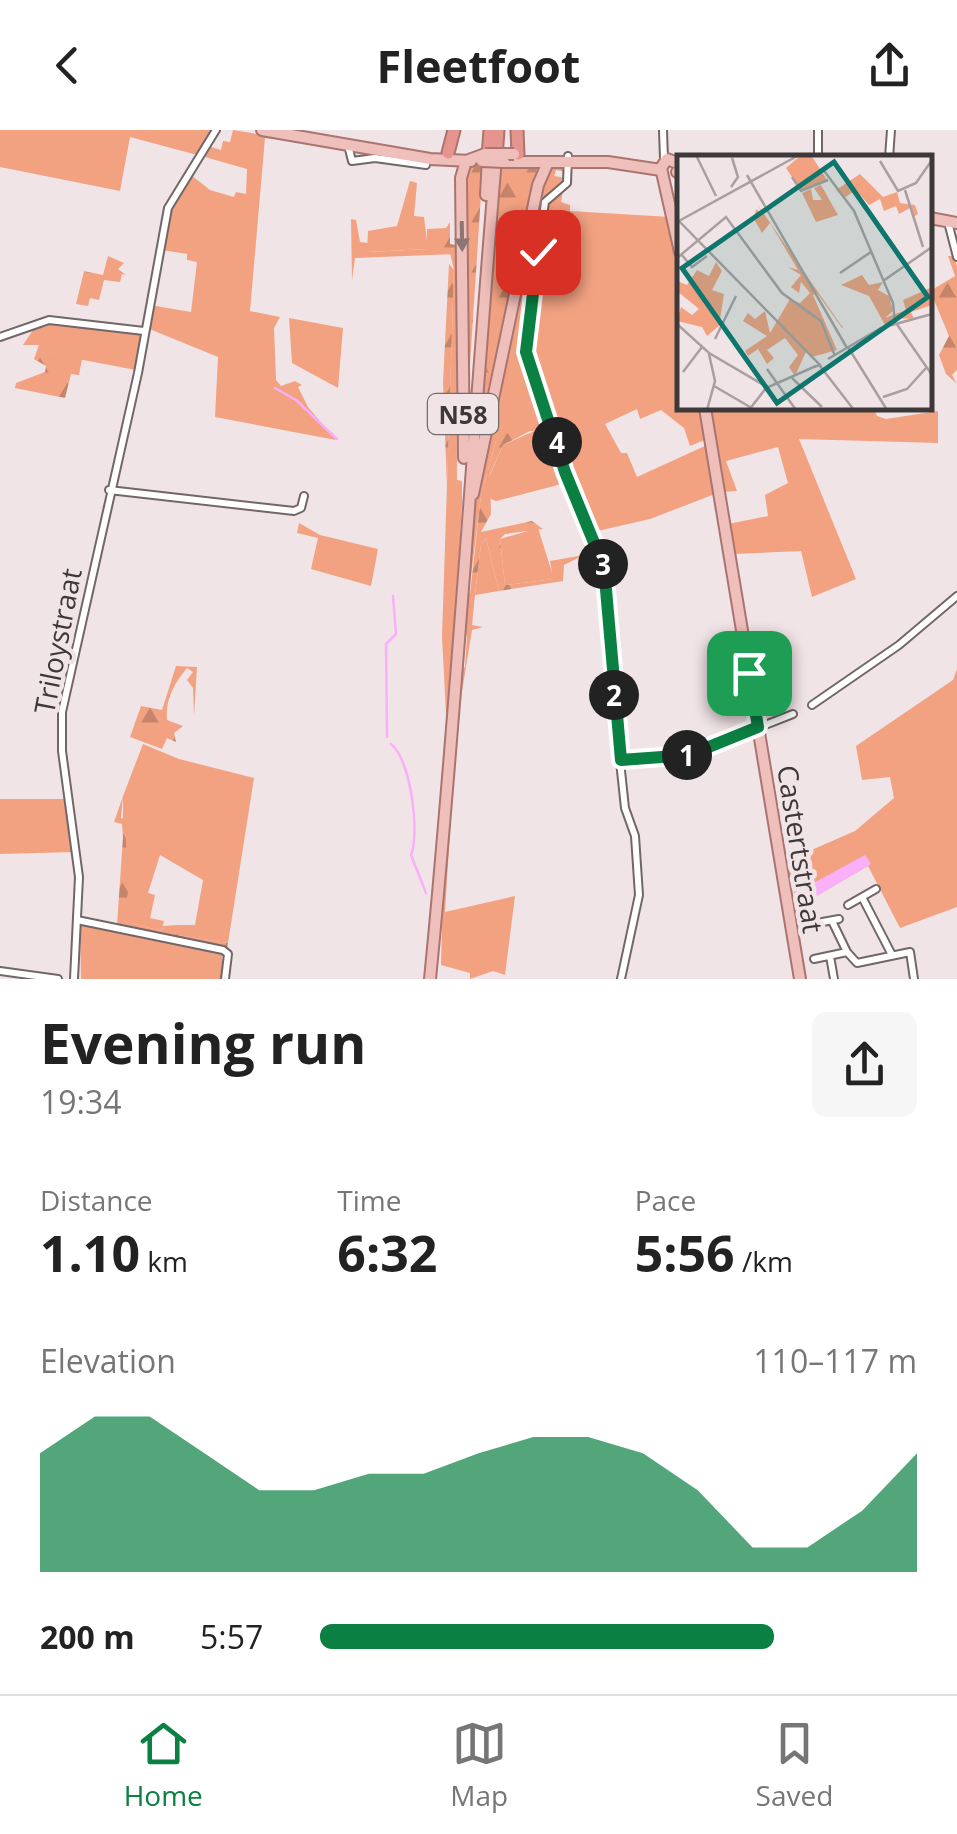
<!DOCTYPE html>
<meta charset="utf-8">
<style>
body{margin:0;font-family:"Open Sans",sans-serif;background:#f6f6f6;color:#222;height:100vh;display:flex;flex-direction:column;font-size:38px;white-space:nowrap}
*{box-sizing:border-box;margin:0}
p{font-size:32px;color:#767676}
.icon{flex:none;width:55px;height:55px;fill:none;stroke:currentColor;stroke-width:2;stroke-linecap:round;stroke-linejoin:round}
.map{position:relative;height:849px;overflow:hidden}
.panel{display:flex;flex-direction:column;background:#fff;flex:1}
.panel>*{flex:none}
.pin{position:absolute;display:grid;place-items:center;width:85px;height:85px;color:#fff;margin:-42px;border-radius:20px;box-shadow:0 5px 15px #0006}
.km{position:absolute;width:50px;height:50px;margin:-25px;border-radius:50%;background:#222;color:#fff;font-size:28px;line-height:50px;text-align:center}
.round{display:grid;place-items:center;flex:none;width:105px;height:105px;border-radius:15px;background:#f6f6f6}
.headline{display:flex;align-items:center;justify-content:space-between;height:170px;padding:0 40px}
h1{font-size:55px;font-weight:700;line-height:75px}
.stats{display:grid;grid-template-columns:repeat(3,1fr);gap:15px;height:170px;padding:10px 40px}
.stats div{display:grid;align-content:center}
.stats b{font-size:50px;font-weight:700}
.stats small{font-size:28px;font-weight:400}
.stats p{font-size:28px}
.chart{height:280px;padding:20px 40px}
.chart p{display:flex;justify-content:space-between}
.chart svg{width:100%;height:180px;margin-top:10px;fill:#0b8043;opacity:.7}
ul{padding:0 40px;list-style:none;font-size:32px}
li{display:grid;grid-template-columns:160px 120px 1fr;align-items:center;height:75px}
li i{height:25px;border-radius:12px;background:#0b8043}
header{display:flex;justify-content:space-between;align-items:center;height:130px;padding:0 40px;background:#fff;font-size:45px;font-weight:700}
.menu{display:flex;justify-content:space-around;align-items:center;height:140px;border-top:2px solid #e0e0e0;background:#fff;font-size:28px;color:#767676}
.menu a{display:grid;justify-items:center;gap:5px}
.menu .active{color:#0b8043}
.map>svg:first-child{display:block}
.green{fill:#f2a281}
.forest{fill:url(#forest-firs)}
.water{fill:#f9b0f9}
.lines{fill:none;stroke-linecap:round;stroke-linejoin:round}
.stream{stroke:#f9b0f9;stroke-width:2.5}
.minor-casing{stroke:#716668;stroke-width:10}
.major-casing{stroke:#aa7470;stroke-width:14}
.highway-casing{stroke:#aa7470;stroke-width:15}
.minor{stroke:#fff;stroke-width:6}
.major{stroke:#efbfbb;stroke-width:10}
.highway{stroke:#e5948e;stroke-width:11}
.major-bridge-casing{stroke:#aa7470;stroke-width:14;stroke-linecap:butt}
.major-bridge{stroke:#efbfbb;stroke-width:10}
.oneway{fill:#8d7574}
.route-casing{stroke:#fff;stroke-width:20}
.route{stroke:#0b8043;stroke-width:12}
.labels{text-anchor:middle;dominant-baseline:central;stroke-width:9;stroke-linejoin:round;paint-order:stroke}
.shield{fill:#f1e4e6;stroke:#736c6d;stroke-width:2.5}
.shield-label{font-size:25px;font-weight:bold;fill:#3d3839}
.street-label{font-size:28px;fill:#3d3839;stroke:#f1e4e6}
.inset-road{fill:none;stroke:#a99fa1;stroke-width:2.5}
.view{fill:#0f766e;fill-opacity:0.15;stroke:#0f766e;stroke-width:5}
.inset-edge{fill:none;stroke:#3d3839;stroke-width:5}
</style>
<header><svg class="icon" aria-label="back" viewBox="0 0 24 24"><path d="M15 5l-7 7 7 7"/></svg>Fleetfoot<svg class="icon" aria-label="share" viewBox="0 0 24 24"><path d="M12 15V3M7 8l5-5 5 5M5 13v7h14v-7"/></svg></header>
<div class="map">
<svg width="957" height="849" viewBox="0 0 957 849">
<defs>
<pattern id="forest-firs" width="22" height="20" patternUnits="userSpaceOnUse" patternTransform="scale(2.5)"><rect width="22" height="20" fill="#f2a281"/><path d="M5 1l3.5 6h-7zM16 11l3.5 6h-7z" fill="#c5856b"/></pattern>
</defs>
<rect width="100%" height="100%" fill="#f1e4e6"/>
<path class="green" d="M0,0H214L201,26L130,7L120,61L0,37Z
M233,0L306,12L265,8L250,181L280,187L274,198L276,250L281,256L295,251L302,255L298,257L308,277L336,310L215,287L218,227L147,198L150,175L191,182L197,132L187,130V124L162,120L170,79L191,45L210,60L234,67L236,62L246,64L247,39L205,27L211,17L221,20L223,11L230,12Z
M553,36H565L566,42L556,40L554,46L566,48L543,72L523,208L548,292L496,311L481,365L469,463L475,464L481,415L486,408L499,461L475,465L472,495L483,497L472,500L459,580V544L465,537L467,506L463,501L472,380L545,45Z
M410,51L417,53L414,86L424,87L428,119L367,122L368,101L397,96Z
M563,61L561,72L570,75V81L670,87L679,146L680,278H702L707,309L690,316L684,298L661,280L640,289L637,279L605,294L621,323H627L637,347L707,315L715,364L650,389L593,402L563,333L527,215L547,72Z
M450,123L456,124L457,350L462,351V373L450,580L446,583L442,507L454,140Z
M289,188L343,198L338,258L292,233Z
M48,193L142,203L136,240L41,222Z
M709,278H874L877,286L886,289L938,281V313L799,309L856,449L812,467L801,421L733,424L728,394L768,386L765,365L788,353L778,317L726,331L737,361L722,362Z
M539,299C553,308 561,339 558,355L496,371L489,368L490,345L503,315Z
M299,393L320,405L378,419L371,456L311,439L318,408L297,403Z
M538,398L554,449L505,455L500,409Z
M957,539V777L900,798L868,736L796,778L799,776L784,732L855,701L894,668L890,647L862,650L856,616L953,550Z
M143,614L179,629L254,648L228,813L176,805L177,795H195L203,750L160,725L148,763L155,765L150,788L164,791L162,801L123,791V666Z
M0,669H65L74,722L0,724Z
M451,686L445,782L515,766L505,845L493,841L470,849V843L441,835L444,723Z
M86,793L222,823V849H81L80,795Z"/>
<path class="forest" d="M469,34H483L468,265L463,47Z
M500,34L537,39L484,277L480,276Z
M351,89L356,90L360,112L368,113V122L427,119V99L446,98L450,92V114L456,115V124L355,128L352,150Z
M108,126L124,133L118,139L126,145L122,144L120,152L104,150L99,170L90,168L88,176L76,174L84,141L103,145Z
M948,126H953L957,136V240L952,245L957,254L946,244L939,225L949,206L934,170L930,171V161L955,146Z
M449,134L454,140L447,357L443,252Z
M48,196L42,222L82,229L79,245L71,244L65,268L15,258L16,253L45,242L46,236L34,229L39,215H23L33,200Z
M548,292L566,350L553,358L558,355L560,344L544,301H530L503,315L490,344L491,384L481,402L532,391L543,399L505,404L500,409L505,455L553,449L550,431L584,425L564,435L563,451L499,461L486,408L481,415L475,464H470L481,365L496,311L499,306Z
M176,536L197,537L194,586L193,558L187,550L193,542L187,538C175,553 165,568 167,590L183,596L174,603L176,612L167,608L162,619L130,607L141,576L162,580Z
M123,666L121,688L125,689L128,762L123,791L162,801L163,796L177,795V805L228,813L227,819L117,795L123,707L122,694L114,692Z"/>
<path class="water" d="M865,725L871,734L800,776L795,766L799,761Z"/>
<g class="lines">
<path class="stream" d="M275,258L296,270L337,309
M387,607L386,514L396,504L393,466
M391,614C411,630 420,703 411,725L426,763"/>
<g class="minor-casing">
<path id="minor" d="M663,0L664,29
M818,0V28
M348,15L352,31L375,28L426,35
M568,26L567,53L545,72L525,214L562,334L580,369L606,450L619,622L625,678L635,706L639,765L621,849
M889,28L891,0
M948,92L957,127
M0,207L49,190L144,201
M109,360L294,381L301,378L304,366
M812,575L899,515L957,466
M621,631L689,625L793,584
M862,767L876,759
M848,775L862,767L892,825
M77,790L223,820L228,824L225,849
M832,791L847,822
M806,795L839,789
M830,826L834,849
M814,829L847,822L857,833L910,822L914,849
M0,841L58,849
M74,849L79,747L62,621V582L138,243L168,78L216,0"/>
</g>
<g class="major-casing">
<path id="major" d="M262,0L430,29L471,31
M504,32H608L661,40
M680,34L667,29L661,38L680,122
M677,42L680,43
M486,65L488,27
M930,88L957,93
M705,278L800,849
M464,328L461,48L466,31L485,24
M473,364L538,55L548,32
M430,849C457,576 473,302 496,28"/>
</g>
<g class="highway-casing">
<path id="highway" d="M517,0L518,24
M448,23L454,0
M488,27L490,0
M496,28L498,0"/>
</g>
<use href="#minor" class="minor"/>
<use href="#major" class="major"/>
<use href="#highway" class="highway"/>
<g class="major-bridge-casing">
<path id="major-bridge" d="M485,24H514
M482,31L504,32"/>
</g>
<use href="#major-bridge" class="major-bridge"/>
</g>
<defs><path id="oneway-solid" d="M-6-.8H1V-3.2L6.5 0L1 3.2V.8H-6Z" transform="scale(2.5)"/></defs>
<use class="oneway" href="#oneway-solid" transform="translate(462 106) rotate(89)"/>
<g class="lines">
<g class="route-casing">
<path id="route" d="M538,122L526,222L565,342L604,437L621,630L689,625L758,597L749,543"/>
</g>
<use href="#route" class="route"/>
</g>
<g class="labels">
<rect class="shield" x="428" y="264" width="70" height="40" rx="8"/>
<g class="shield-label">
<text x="463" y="284">N58</text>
</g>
<g class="street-label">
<text transform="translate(57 511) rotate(-79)">Triloystraat</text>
<text transform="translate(801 719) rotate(81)">Castertstraat</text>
</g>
</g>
<g transform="translate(677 25)">
<rect width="255" height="255" fill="#f1e4e6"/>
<path d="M124,0H134L150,25L124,36L109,13ZM183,19L206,42L220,37L223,48L238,50L241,59L236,62L233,53L222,59L219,51L207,56L203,44L192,50L179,35L167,43L159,35ZM144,30L161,60L139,67L125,38L134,34L136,45H145L137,33ZM80,49L87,59L139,134L164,170L166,172L165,173L140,138L136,140L160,195L135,202L129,197L118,221L112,212L121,200L108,183L90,195L97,203L90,209L81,194L71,201L68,196L90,181L66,166L71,158L78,164L88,156L93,178L113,144L123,148L133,138L124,127L122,138L114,132L124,120L111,112L121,115L93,68L85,78L77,64L79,54L86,59ZM39,107L45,116L35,135L47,139L42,171L30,181L25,172L0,166L4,152L15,160L22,154L0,136V126L10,130L20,115L32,121ZM185,120L192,130L206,127L201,135L212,141L216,156L208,163L229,155L226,145L255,132V150L234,157L237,164L216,163L208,170L192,141L164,130Z" fill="#f2a281"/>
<path class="inset-road" d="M19,0L39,41M203,6L221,36L239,28L255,5M145,13L177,56L216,148L218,168M70,20L170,193M115,22L124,36L151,25M54,32L61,22L55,3M228,35L246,92M0,64L143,210L137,212M0,67L122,0M4,99L15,112L30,101M0,103L49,62L105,138L144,166L158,201M163,118L194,97M206,126L255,92M219,168L255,220M0,169L32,198L90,232M38,184L59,141M171,192L210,255M151,204L204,173L255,159M143,211L177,255M90,214L119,255M6,217L25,192M115,223L145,252M37,231L73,252M206,242L230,234L249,213M30,255L38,226L32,199M72,255L89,233L139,211"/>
<path class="view" d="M157,7L251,142L100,248L5,113Z"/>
<rect width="255" height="255" class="inset-edge"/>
</g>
</svg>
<div class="pin" style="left:749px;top:543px;background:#1e9e55"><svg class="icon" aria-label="arrive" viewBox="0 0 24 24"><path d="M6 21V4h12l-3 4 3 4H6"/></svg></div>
<div class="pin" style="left:538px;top:122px;background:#d93025"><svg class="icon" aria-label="check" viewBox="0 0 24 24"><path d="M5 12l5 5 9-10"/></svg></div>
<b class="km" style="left:687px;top:625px">1</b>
<b class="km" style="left:614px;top:565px">2</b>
<b class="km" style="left:603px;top:434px">3</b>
<b class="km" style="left:557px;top:312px">4</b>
</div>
<section class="panel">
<div class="headline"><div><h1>Evening run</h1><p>19:34</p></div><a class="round"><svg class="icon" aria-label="share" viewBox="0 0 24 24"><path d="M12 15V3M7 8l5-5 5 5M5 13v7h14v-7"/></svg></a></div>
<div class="stats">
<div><p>Distance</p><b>1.10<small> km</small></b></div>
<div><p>Time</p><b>6:32</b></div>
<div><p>Pace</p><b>5:56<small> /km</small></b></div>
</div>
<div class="chart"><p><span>Elevation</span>110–117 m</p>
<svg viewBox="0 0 160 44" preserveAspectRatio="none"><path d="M0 44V15L10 6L20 6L30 15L40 24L50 24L60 20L70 20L80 15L90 11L100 11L110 15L120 24L130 38L140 38L150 29L160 15V44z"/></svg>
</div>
<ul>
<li><b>200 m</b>5:57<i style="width:76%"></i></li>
</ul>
</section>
<nav class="menu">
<a class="active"><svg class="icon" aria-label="home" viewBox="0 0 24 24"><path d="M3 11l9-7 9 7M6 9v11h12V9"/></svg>Home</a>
<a><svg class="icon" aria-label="map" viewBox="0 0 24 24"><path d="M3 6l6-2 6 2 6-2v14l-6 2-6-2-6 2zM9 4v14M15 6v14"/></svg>Map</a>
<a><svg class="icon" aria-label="saved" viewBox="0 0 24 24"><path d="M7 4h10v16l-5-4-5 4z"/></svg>Saved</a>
</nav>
